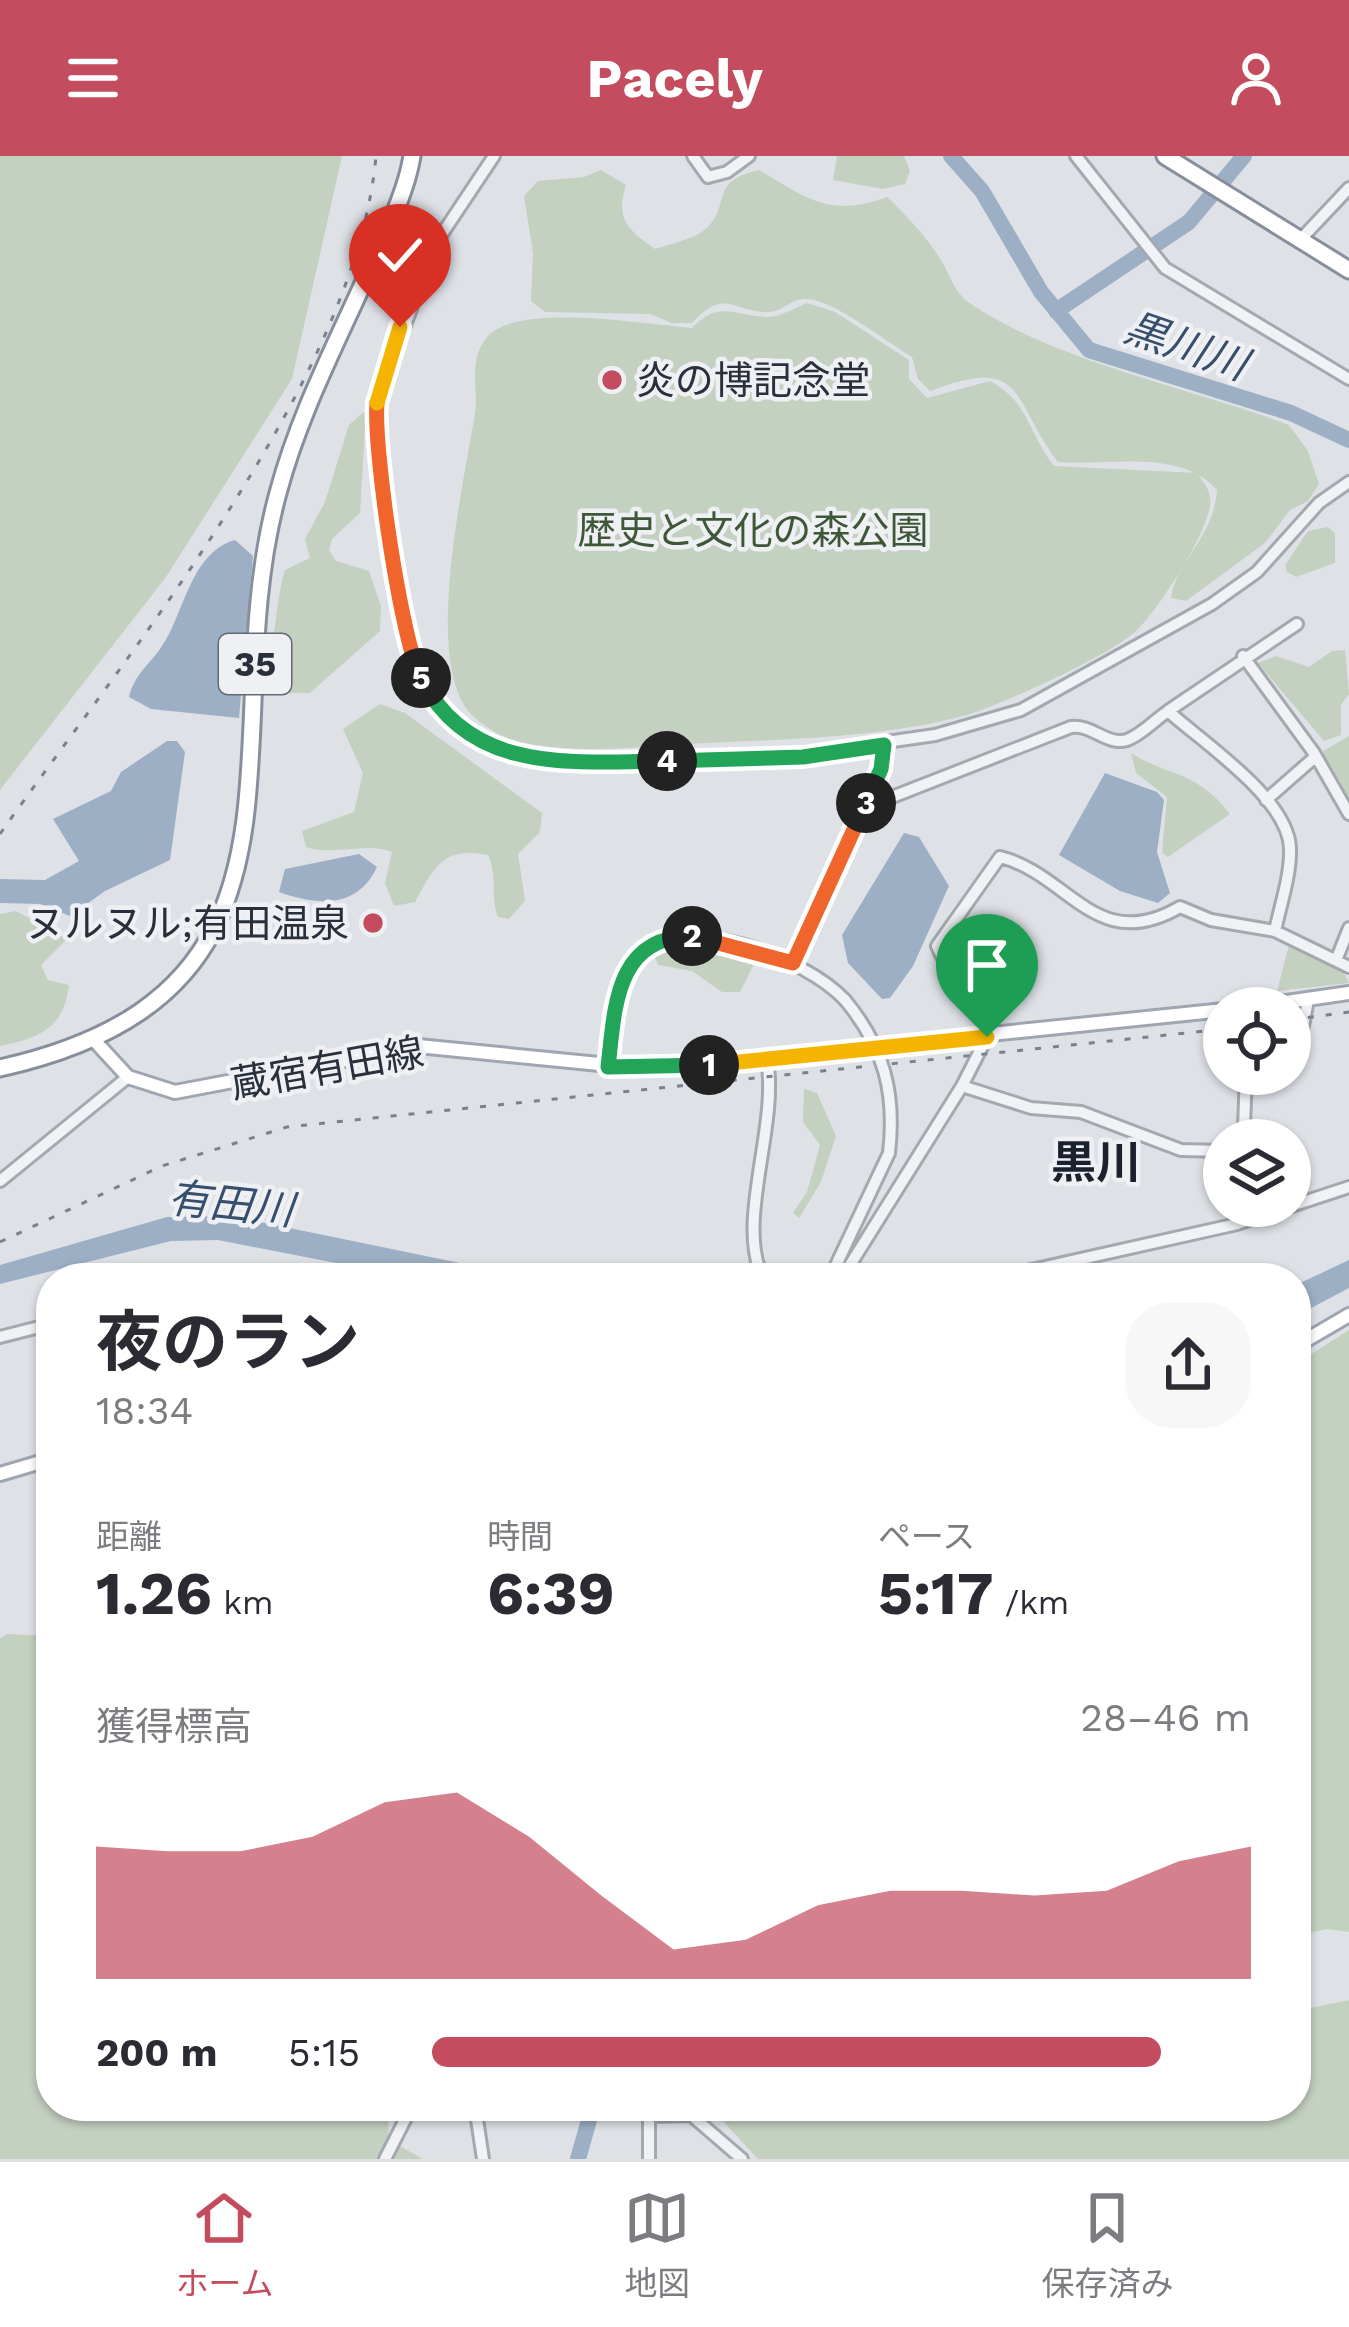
<!DOCTYPE html>
<html lang="ja">
<meta charset="utf-8">
<style>
body{margin:0;font-family:"Work Sans","Noto Sans JP",sans-serif;background:#f7f7f7;color:#2b2b33;height:100vh;display:flex;flex-direction:column;font-size:45px;white-space:nowrap}
*{box-sizing:border-box;margin:0}
p{font-size:39px;color:#7c7c81}
.icon{flex:none;width:66px;height:66px;fill:none;stroke:currentColor;stroke-width:2;stroke-linecap:round;stroke-linejoin:round}
.map{position:relative;flex:1;overflow:hidden}
.details{position:absolute;left:36px;top:1107px;width:1275px;height:858px;display:flex;flex-direction:column;background:#fff;border-radius:48px;box-shadow:0 3px 9px #0004}
.details>*{flex:none}
.fabs{position:absolute;left:1203px;top:831px;display:grid;gap:24px}
.fabs a{display:grid;place-items:center;width:108px;height:108px;border-radius:50%;background:#fff;box-shadow:0 3px 9px #0004;font-size:60px}
.pin{position:absolute;display:grid;place-items:center;width:102px;height:102px;color:#fff;margin:-123px -51px;border-radius:50% 50% 50% 0;rotate:-45deg;box-shadow:0 0 12px #0007}
.pin .icon{rotate:45deg}
.km{position:absolute;width:60px;height:60px;margin:-30px;border-radius:50%;background:#222;color:#fff;font-size:33px;line-height:60px;text-align:center}
.round{display:grid;place-items:center;flex:none;width:126px;height:126px;border-radius:48px;background:#f7f7f7}
.head{display:flex;align-items:center;justify-content:space-between;height:204px;padding:0 60px}
h1{font-size:66px;font-weight:700;line-height:90px}
.figures{display:grid;grid-template-columns:repeat(3,1fr);gap:18px;height:204px;padding:12px 60px}
.figures div{display:grid;align-content:center}
.figures b{font-size:60px;font-weight:700}
.figures small{font-size:33px;font-weight:400}
.figures p{font-size:33px}
.chart{height:336px;padding:24px 60px}
.chart p{display:flex;justify-content:space-between}
.chart svg{width:100%;height:216px;margin-top:12px;fill:#c34c5e;opacity:.7}
ul{padding:0 60px;list-style:none;font-size:39px}
li{display:grid;grid-template-columns:192px 144px 1fr;align-items:center;height:90px}
li i{height:30px;border-radius:15px;background:#c34c5e}
header{display:flex;justify-content:space-between;align-items:center;height:156px;padding:0 60px;background:#c34c5e;color:#fff;font-size:54px;font-weight:700}
.dock{display:flex;justify-content:space-around;align-items:center;height:168px;border-top:3px solid #e1e1e2;background:#fff;font-size:33px;color:#7c7c81}
.dock a{display:grid;justify-items:center;gap:6px}
.dock .on{color:#c34c5e}
.map>svg:first-child{display:block}
.green{fill:#c4d0c0}
.water{fill:#9cafc4}
.lines{fill:none;stroke-linecap:round;stroke-linejoin:round}
.river{stroke:#9cafc4;stroke-width:16}
.minor-casing{stroke:#a4a9b0;stroke-width:16}
.major-casing{stroke:#9fa6b1;stroke-width:18}
.highway-casing{stroke:#878f9c;stroke-width:21}
.minor{stroke:#f1f2f5;stroke-width:10}
.major{stroke:#fff;stroke-width:12}
.highway{stroke:#fff;stroke-width:15}
.rail{stroke:#79818f;stroke-width:3;stroke-dasharray:6 12;stroke-linecap:butt}
.minor-bridge-casing{stroke:#a4a9b0;stroke-width:16;stroke-linecap:butt}
.minor-bridge{stroke:#f1f2f5;stroke-width:10}
.split-1-casing{stroke:#fff;stroke-width:24}
.split-2-casing{stroke:#fff;stroke-width:24}
.split-3-casing{stroke:#fff;stroke-width:24}
.split-4-casing{stroke:#fff;stroke-width:24}
.split-5-casing{stroke:#fff;stroke-width:24}
.split-6-casing{stroke:#fff;stroke-width:24}
.split-7-casing{stroke:#fff;stroke-width:24}
.split-1{stroke:#f5b400;stroke-width:15}
.split-2{stroke:#22a559;stroke-width:15}
.split-3{stroke:#f0652b;stroke-width:15}
.split-4{stroke:#22a559;stroke-width:15}
.split-5{stroke:#22a559;stroke-width:15}
.split-6{stroke:#f0652b;stroke-width:15}
.split-7{stroke:#f5b400;stroke-width:15}
.poi-dot{fill:#c34c5e;stroke:#eef0f4;stroke-width:4.5}
.labels{text-anchor:middle;dominant-baseline:central;stroke-width:9;stroke-linejoin:round;paint-order:stroke}
.shield{fill:#eef0f4;stroke:#646a73;stroke-width:3}
.shield-label{font-size:36px;font-weight:bold;fill:#29303c}
.poi-label{font-size:39px;fill:#29303c;stroke:#eef0f4;text-anchor:start}
.park-label{font-size:39px;fill:#3d5737;stroke:#eef0f4}
.street-label{font-size:39px;fill:#29303c;stroke:#eef0f4}
.water-label{font-size:42px;font-style:italic;fill:#364f6d;stroke:#eef0f4}
.quarter-label{font-size:45px;font-weight:bold;fill:#1b212d;stroke:#eef0f4}
</style>
<header><svg class="icon" aria-label="menu" viewBox="0 0 24 24"><path d="M4 6h16M4 12h16M4 18h16"/></svg>Pacely<svg class="icon" aria-label="person" viewBox="0 0 24 24"><circle cx="12" cy="8" r="4"/><path d="M4 21q1-7 8-7t8 7"/></svg></header>
<div class="map">
<svg width="1349" height="2003" viewBox="0 0 1349 2003">
<rect width="100%" height="100%" fill="#dee2e7"/>
<path class="green" d="M0,0H342L292,223L166,421L0,634Z
M837,0H904L910,15L905,28L883,33L833,24Z
M601,14L626,29C615,63 628,74 655,93C670,88 690,84 703,75C734,52 705,26 759,14C808,43 830,62 887,41C907,60 926,80 941,104C951,120 953,136 971,148C1057,206 1191,232 1289,269L1308,295L1319,328L1308,345L1290,354L1265,387L1186,445L1171,442C1175,407 1214,381 1217,334C1179,292 1111,310 1058,306C1010,243 1027,198 930,235L918,223L912,201C888,187 831,141 804,143C792,143 781,156 769,156C733,157 726,130 692,167H672L650,158L545,156L531,145L533,97L524,40L538,25L584,21Z
M807,147L835,156L909,204V223L927,242L990,225C1030,247 1027,275 1054,310L1197,317C1205,328 1212,336 1210,350C1206,379 1159,453 1137,474C1113,498 1001,549 967,559C878,583 780,583 688,588C638,591 585,597 535,589C510,585 489,576 471,558C449,536 447,484 448,454C450,390 464,320 475,258C479,231 467,203 488,180C519,146 649,169 692,172C719,143 735,160 768,161C779,161 795,152 807,147Z
M366,254L360,357L332,383L329,394L336,405L369,415L381,450L380,475L310,537H285C280,532 274,528 272,522C268,513 280,425 285,414L310,402L305,383L325,346L349,269Z
M1328,371L1335,377V407L1296,421L1287,416L1285,409L1308,375Z
M1345,494L1349,538L1341,549V579L1324,585L1258,507L1276,500L1309,511L1332,495Z
M380,548L405,557L542,657L540,676L518,698L525,745L509,763L498,761C490,740 498,722 488,699C442,690 434,712 415,746L394,750L385,727L392,696C363,685 335,701 306,691L302,675L354,656L363,617L343,573Z
M1349,580V647L1329,619L1323,595Z
M1131,597C1171,622 1196,614 1230,658L1168,701L1162,697L1167,641L1136,617Z
M16,755L67,783L41,809L48,824L69,829C64,872 40,882 0,890V758Z
M691,785L747,800L754,808L740,836H722L692,815L658,809L655,801Z
M1289,789L1339,808L1349,827L1277,835Z
M804,933L817,937L836,980L821,1026L799,1062L793,1057L807,1036L820,989L803,966Z
M1349,1174V1776L1327,1773L1296,1780V1208Z
M7,1478L51,1480V1950H388L389,1984L423,2003H0V1482Z
M1349,1844V2003H758L709,1950H1296V1855Z"/>
<path class="water" d="M235,384L253,400L239,562L151,553L129,541C135,518 147,511 160,493C184,461 189,397 235,384Z
M167,585H177L185,596L170,704L105,735L70,760L40,748L0,747V723L45,724L79,705L53,663L111,635L121,616Z
M1105,617L1157,636L1164,644L1157,696L1170,737L1158,747L1120,735L1059,699Z
M904,677L919,681L949,730L913,810L890,842L882,843L848,807L842,779Z
M359,698L377,711C357,754 316,749 279,736L285,713Z
M231,1060L533,1122H413L218,1084L171,1085L0,1128V1109L167,1061Z
M1349,1104V1132L1296,1160V1129Z"/>
<g class="lines">
<path class="river" d="M951,0L982,35L1041,136L1089,194L1291,257L1349,284
M1056,155L1189,66L1244,0
M578,2003L593,1950"/>
<g class="minor-casing">
<path id="minor" d="M693,0L708,21L727,16L749,0
M1076,0L1165,112L1349,223
M1301,83L1349,32
M383,84C402,92 416,100 417,123C418,157 381,207 377,247C370,308 402,450 417,514L429,539L463,575L519,602L761,604L935,579L1021,554L1212,448L1257,416L1319,347L1349,326
M418,126L428,99L494,0
M1297,468L1168,555C1202,586 1288,642 1290,692C1291,719 1280,750 1275,775L1349,811
M1243,500L1314,597L1349,658
M1266,644L1315,601
M864,652L1071,571C1092,568 1107,590 1127,584C1141,579 1155,564 1168,555
M1337,802L1349,772
M793,807L881,613L883,588
M1290,872L1303,870L1308,844
M608,911C612,877 609,830 633,803C679,751 806,802 845,844
M1246,918L1244,971L1253,984
M962,930L1031,952L1081,956L1181,994L1224,995
M0,1025L128,921
M763,1122C735,1066 779,970 767,904
M830,1122L889,997
M842,1122L962,930L987,881C986,842 950,824 937,790L1000,701C1069,718 1096,800 1180,751L1211,764L1275,775
M996,1122L1237,1068L1349,1031
M0,1181L51,1168
M475,1950L483,2003
M649,1960L691,1959L742,2003
M385,2003L412,1950
M649,2003V1950"/>
</g>
<g class="major-casing">
<path id="major" d="M1245,852L1349,837
M93,883L128,921L175,936L418,890L650,913L1224,854
M1296,1190L1349,1159
M0,1318L51,1303"/>
</g>
<g class="highway-casing">
<path id="highway" d="M1165,0L1349,114
M0,912C340,836 211,580 278,337C299,258 338,184 371,110C386,76 406,37 412,0"/>
</g>
<use href="#minor" class="minor"/>
<use href="#major" class="major"/>
<use href="#highway" class="highway"/>
<path class="rail" d="M0,678C128,496 356,224 376,0
M1290,864L1349,856
M0,1086L162,1010L287,971L1224,873"/>
<g class="minor-bridge-casing">
<path id="minor-bridge" d="M845,844C884,891 896,937 889,997"/>
</g>
<use href="#minor-bridge" class="minor-bridge"/>
</g>
<g class="lines">
<g class="split-1-casing">
<path id="split-1" d="M709,909L987,881"/>
</g>
<g class="split-2-casing">
<path id="split-2" d="M692,780C615,781 615,851 608,911L709,909"/>
</g>
<g class="split-3-casing">
<path id="split-3" d="M692,780L793,807L866,647"/>
</g>
<g class="split-4-casing">
<path id="split-4" d="M667,605L803,601L884,589L881,613L866,647"/>
</g>
<g class="split-5-casing">
<path id="split-5" d="M421,522C470,619 574,606 667,605"/>
</g>
<g class="split-6-casing">
<path id="split-6" d="M377,247C373,291 401,484 421,522"/>
</g>
<g class="split-7-casing">
<path id="split-7" d="M377,247L400,171"/>
</g>
<use href="#split-1" class="split-1"/>
<use href="#split-2" class="split-2"/>
<use href="#split-3" class="split-3"/>
<use href="#split-4" class="split-4"/>
<use href="#split-5" class="split-5"/>
<use href="#split-6" class="split-6"/>
<use href="#split-7" class="split-7"/>
</g>
<g class="poi-dot">
<circle cx="612" cy="224" r="12"/>
<circle cx="373" cy="767" r="12"/>
</g>
<g class="labels">
<rect class="shield" x="219" y="478" width="72" height="60" rx="9"/>
<g class="shield-label">
<text x="255" y="508">35</text>
</g>
<g class="poi-label">
<text x="636" y="224">炎の博記念堂</text>
<text x="349" y="767" text-anchor="end">ヌルヌル;有田温泉</text>
</g>
<g class="park-label">
<text x="753" y="374">歴史と文化の森公園</text>
</g>
<g class="street-label">
<text transform="translate(327 912) rotate(-10)">蔵宿有田線</text>
</g>
<g class="water-label">
<text transform="translate(1186 190) rotate(19)">黒川川</text>
<text transform="translate(231 1048) rotate(6)">有田川</text>
</g>
<g class="quarter-label">
<text x="1096" y="1006">黒川</text>
</g>
</g>
</svg>
<div class="fabs">
<a><svg class="icon" aria-label="locate" viewBox="0 0 24 24"><circle cx="12" cy="12" r="6"/><path d="M12 2v4M12 18v4M2 12h4M18 12h4"/></svg></a>
<a><svg class="icon" aria-label="layers" viewBox="0 0 24 24"><path d="M12 4l9 5-9 5-9-5zM3 14l9 5 9-5"/></svg></a>
</div>
<div class="pin" style="left:987px;top:881px;background:#1e9e55"><svg class="icon" aria-label="arrive" viewBox="0 0 24 24"><path d="M6 21V4h12l-3 4 3 4H6"/></svg></div>
<div class="pin" style="left:400px;top:171px;background:#d93025"><svg class="icon" aria-label="check" viewBox="0 0 24 24"><path d="M5 12l5 5 9-10"/></svg></div>
<b class="km" style="left:709px;top:909px">1</b>
<b class="km" style="left:692px;top:780px">2</b>
<b class="km" style="left:866px;top:647px">3</b>
<b class="km" style="left:667px;top:605px">4</b>
<b class="km" style="left:421px;top:522px">5</b>
<section class="details">
<div class="head"><div><h1>夜のラン</h1><p>18:34</p></div><a class="round"><svg class="icon" aria-label="share" viewBox="0 0 24 24"><path d="M12 15V3M7 8l5-5 5 5M5 13v7h14v-7"/></svg></a></div>
<div class="figures">
<div><p>距離</p><b>1.26<small> km</small></b></div>
<div><p>時間</p><b>6:39</b></div>
<div><p>ペース</p><b>5:17<small> /km</small></b></div>
</div>
<div class="chart"><p><span>獲得標高</span>28–46 m</p>
<svg viewBox="0 0 160 44" preserveAspectRatio="none"><path d="M0 44V17L10 18L20 18L30 15L40 8L50 6L60 15L70 27L80 38L90 36L100 29L110 26L120 26L130 27L140 26L150 20L160 17V44z"/></svg>
</div>
<ul>
<li><b>200 m</b>5:15<i style="width:89%"></i></li>
</ul>
</section>
</div>
<nav class="dock">
<a class="on"><svg class="icon" aria-label="home" viewBox="0 0 24 24"><path d="M3 11l9-7 9 7M6 9v11h12V9"/></svg>ホーム</a>
<a><svg class="icon" aria-label="map" viewBox="0 0 24 24"><path d="M3 6l6-2 6 2 6-2v14l-6 2-6-2-6 2zM9 4v14M15 6v14"/></svg>地図</a>
<a><svg class="icon" aria-label="saved" viewBox="0 0 24 24"><path d="M7 4h10v16l-5-4-5 4z"/></svg>保存済み</a>
</nav>
